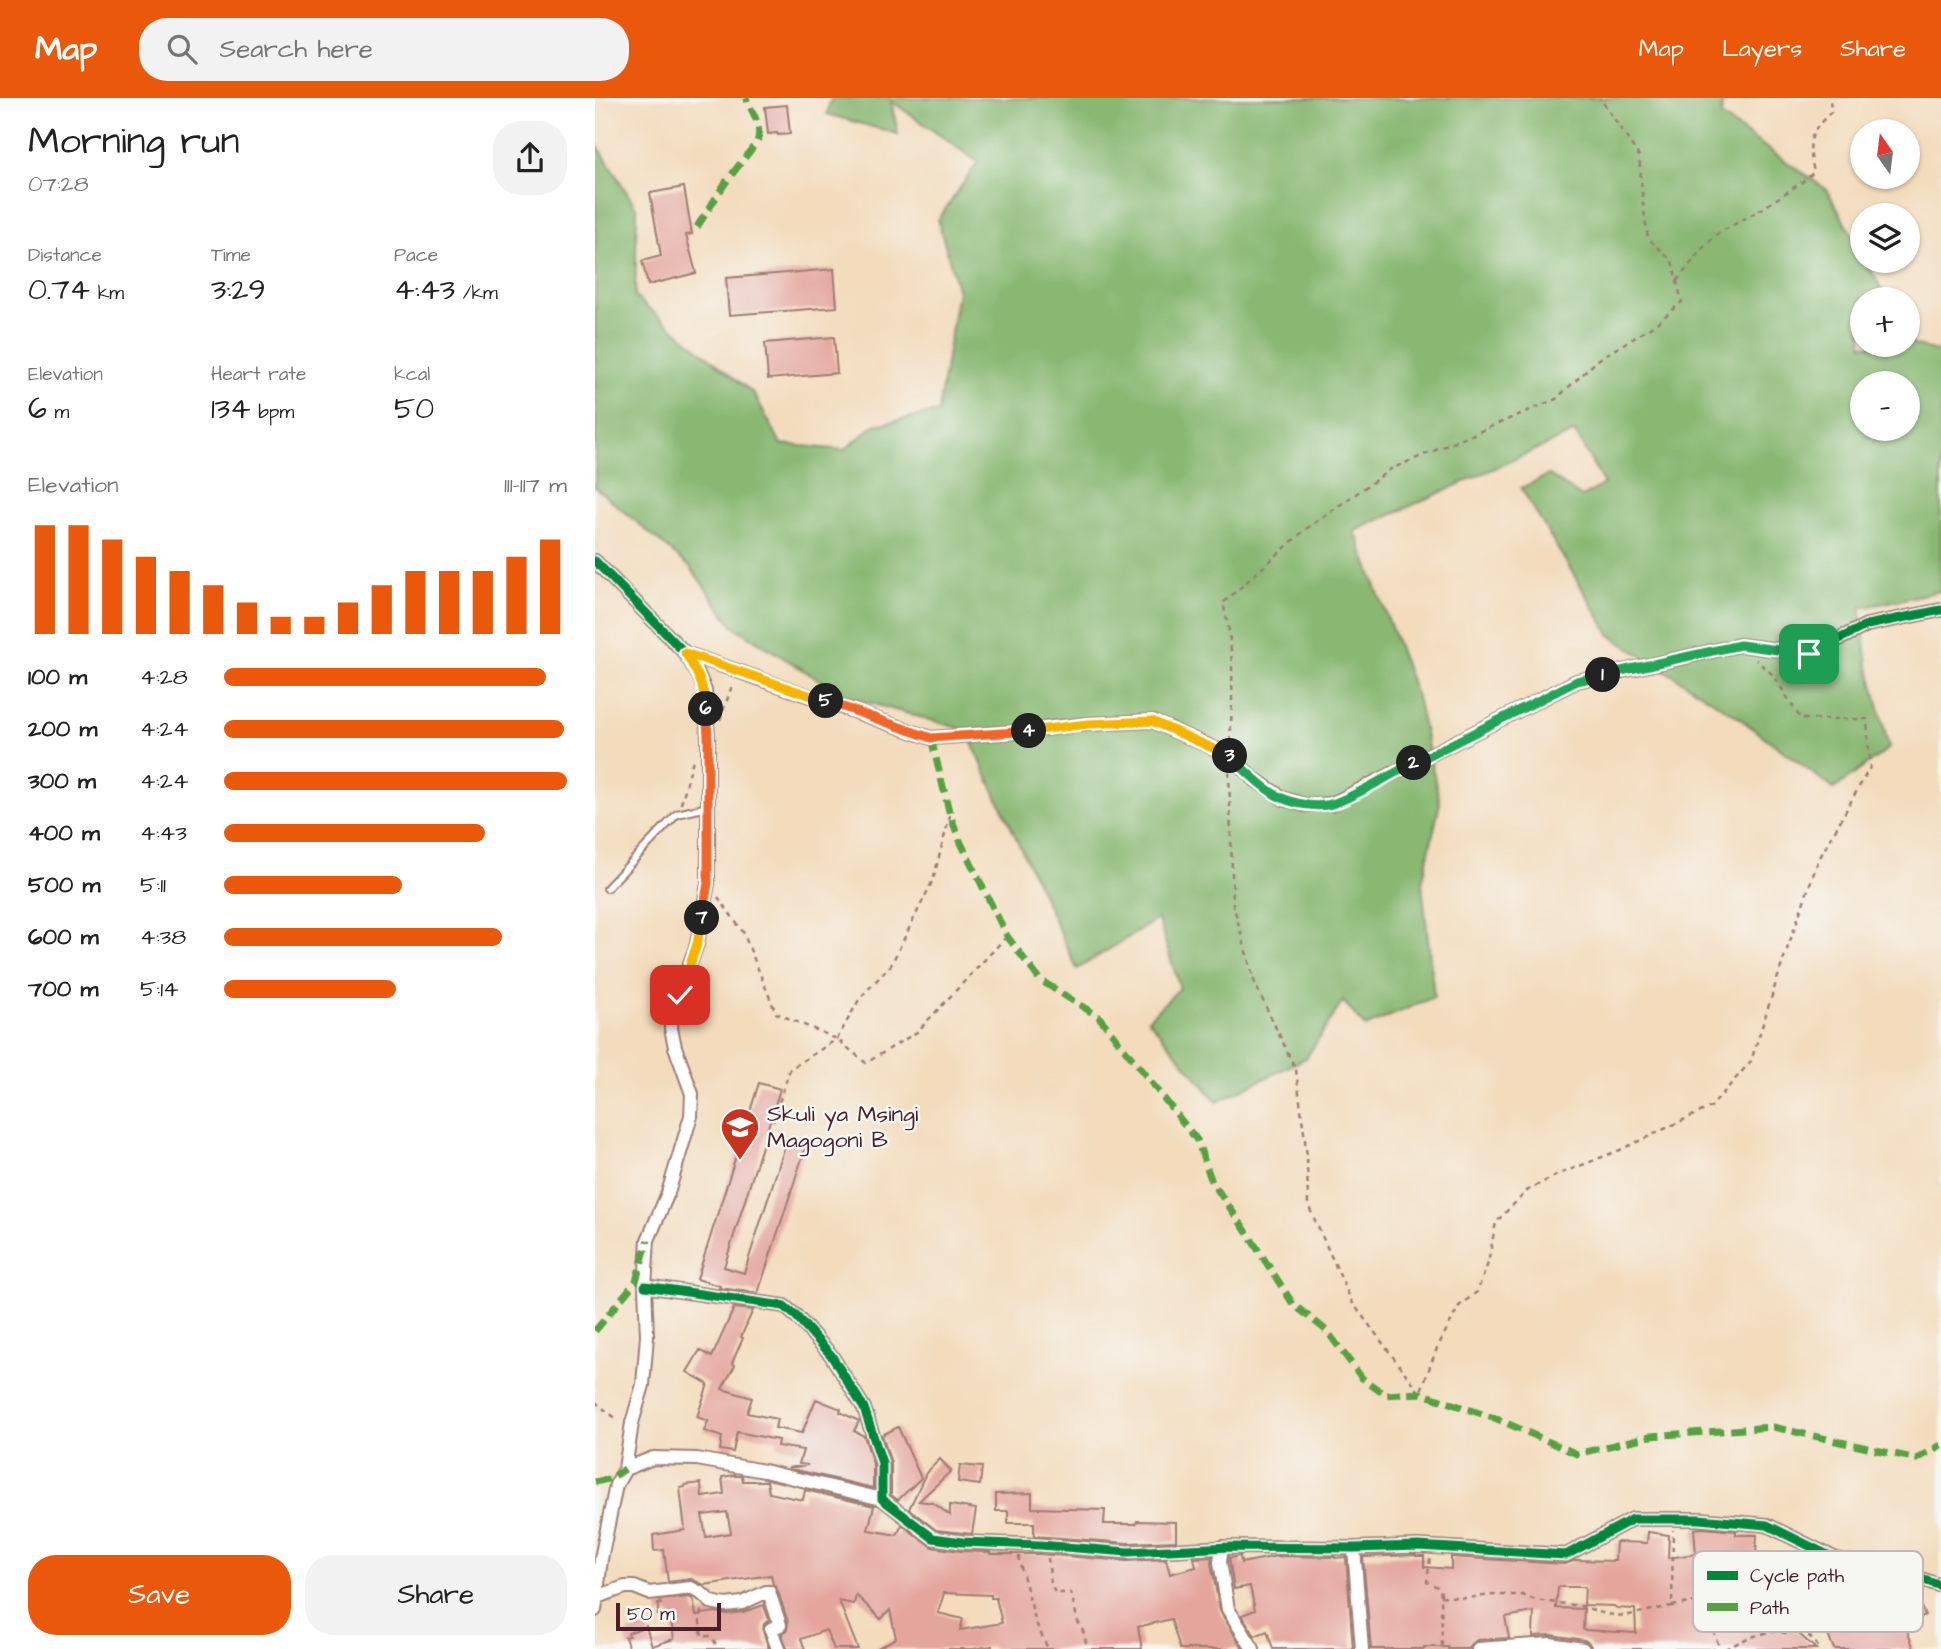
<!DOCTYPE html>
<meta charset="utf-8">
<style>
body{margin:0;font-family:"Architects Daughter",sans-serif;background:#f2f2f2;color:#222;height:100vh;display:flex;flex-direction:column;font-size:26px;white-space:nowrap}
*{box-sizing:border-box;margin:0}
p{font-size:23px;color:#767676}
.icon{flex:none;width:38px;height:38px;fill:none;stroke:currentColor;stroke-width:2;stroke-linecap:round;stroke-linejoin:round}
.map{position:relative;flex:1;overflow:hidden}
.sheet{display:flex;flex-direction:column;background:#fff;width:595px}
.sheet>*{flex:none}
.needle{width:46px;rotate:346deg}
.tools{position:absolute;left:1255px;top:21px;display:grid;gap:14px}
.tools a{display:grid;place-items:center;width:70px;height:70px;border-radius:50%;background:#fff;box-shadow:0 2px 5px #0004;font-size:35px}
.scale{position:absolute;left:21px;bottom:18px;width:105px;box-sizing:border-box;padding-left:7px;border:4px solid #4a1f2b;border-top:0;font-size:19px;line-height:24px;white-space:nowrap;color:#4a1f2b;-webkit-text-stroke:5px #f6f6f2;paint-order:stroke}
.pin{position:absolute;display:grid;place-items:center;width:60px;height:60px;color:#fff;margin:-30px;border-radius:14px;box-shadow:0 4px 10px #0006}
.km{position:absolute;width:35px;height:35px;margin:-18px;border-radius:50%;background:#222;color:#fff;font-size:19px;line-height:35px;text-align:center}
.round{display:grid;place-items:center;flex:none;width:74px;height:74px;border-radius:28px;background:#f2f2f2}
.headline{display:flex;align-items:center;justify-content:space-between;height:119px;padding:0 28px}
h1{font-size:38px;font-weight:600;line-height:52px}
.metrics{display:grid;grid-template-columns:repeat(3,1fr);gap:10px;height:119px;padding:7px 28px}
.metrics div{display:grid;align-content:center}
.metrics b{font-size:30px;font-weight:600}
.metrics small{font-size:19px;font-weight:400}
.metrics p{font-size:19px}
.chart{height:196px;padding:14px 28px}
.chart p{display:flex;justify-content:space-between}
.chart svg{width:100%;height:126px;margin-top:7px;stroke:#ea580c;stroke-width:6}
.cta{display:flex;gap:14px;margin-top:auto;padding:14px 28px}
.cta a{flex:1;height:80px;border-radius:28px;background:#ea580c;color:#fff;font-size:28px;font-weight:600;line-height:80px;text-align:center}
.cta a+a{background:#f2f2f2;color:#222}
ul{padding:0 28px;list-style:none;font-size:23px}
li{display:grid;grid-template-columns:112px 84px 1fr;align-items:center;height:52px}
li i{height:18px;border-radius:9px;background:#ea580c}
header{display:flex;align-items:center;gap:42px;box-sizing:border-box;height:98px;padding:0 35px;background:#ea580c;color:#fff}
header strong{font-size:33px}
nav{display:flex;gap:38px;margin-inline-start:auto;font-size:24px}
.search{width:490px;height:63px;background:#f2f2f2;display:flex;align-items:center;gap:18px;box-sizing:border-box;padding:0 24px;border-radius:28px;color:#767676;font-size:26px}
main{display:flex;flex:1;min-height:0}
.map>svg:first-child{display:block}
.forest{fill:#88b872;stroke:#696c4e;stroke-width:2;fill-rule:evenodd}
.building{fill:#e4a69c;fill-rule:evenodd}
.lines{fill:none;stroke-linecap:round;stroke-linejoin:round}
.service-casing{stroke:#9e7d74;stroke-width:10}
.minor-casing{stroke:#9e7d74;stroke-width:16}
.path{stroke:#9e7d74;stroke-width:2.5;stroke-dasharray:5 5;stroke-linecap:butt}
.service{stroke:#fff;stroke-width:6}
.minor{stroke:#fff;stroke-width:12}
.quiet{stroke:#56a243;stroke-width:7;stroke-dasharray:14 7;stroke-linecap:butt}
.cycleway-casing{stroke:#f6f6f2;stroke-width:13}
.cycleway{stroke:#00873e;stroke-width:9}
.split-1-casing{stroke:#fff;stroke-width:14}
.split-2-casing{stroke:#fff;stroke-width:14}
.split-3-casing{stroke:#fff;stroke-width:14}
.split-4-casing{stroke:#fff;stroke-width:14}
.split-5-casing{stroke:#fff;stroke-width:14}
.split-6-casing{stroke:#fff;stroke-width:14}
.split-7-casing{stroke:#fff;stroke-width:14}
.split-8-casing{stroke:#fff;stroke-width:14}
.split-1{stroke:#22a559;stroke-width:9}
.split-2{stroke:#22a559;stroke-width:9}
.split-3{stroke:#22a559;stroke-width:9}
.split-4{stroke:#f5b400;stroke-width:9}
.split-5{stroke:#f0652b;stroke-width:9}
.split-6{stroke:#f5b400;stroke-width:9}
.split-7{stroke:#f0652b;stroke-width:9}
.split-8{stroke:#f5b400;stroke-width:9}
.labels{text-anchor:middle;dominant-baseline:central;stroke-width:5;stroke-linejoin:round;paint-order:stroke}
.poi-label{font-size:23px;fill:#4a1f2b;stroke:#f6f6f2;text-anchor:start}
.key{fill:#f6f6f2;stroke:#c2b6b6;stroke-width:2}
.key-label{font-size:19px;fill:#4a1f2b}
</style>
<header>
<strong>Map</strong>
<div class="search"><svg class="icon" aria-label="search" viewBox="0 0 24 24"><circle cx="10" cy="10" r="6"/><path d="M15 15l6 6"/></svg>Search here</div>
<nav><a>Map</a><a>Layers</a><a>Share</a></nav>
</header>
<main>
<section class="sheet">
<div class="headline"><div><h1>Morning run</h1><p>07:28</p></div><a class="round"><svg class="icon" aria-label="share" viewBox="0 0 24 24"><path d="M12 15V3M7 8l5-5 5 5M5 13v7h14v-7"/></svg></a></div>
<div class="metrics">
<div><p>Distance</p><b>0.74<small> km</small></b></div>
<div><p>Time</p><b>3:29</b></div>
<div><p>Pace</p><b>4:43<small> /km</small></b></div>
</div>
<div class="metrics">
<div><p>Elevation</p><b>6<small> m</small></b></div>
<div><p>Heart rate</p><b>134<small> bpm</small></b></div>
<div><p>kcal</p><b>50</b></div>
</div>
<div class="chart"><p><span>Elevation</span>111–117 m</p>
<svg viewBox="0 0 160 44" preserveAspectRatio="none"><path d="M5 44V6M15 44V6M25 44V11M35 44V17M45 44V22M55 44V27M65 44V33M75 44V38M85 44V38M95 44V33M105 44V27M115 44V22M125 44V22M135 44V22M145 44V17M155 44V11"/></svg>
</div>
<ul>
<li><b>100 m</b>4:28<i style="width:94%"></i></li>
<li><b>200 m</b>4:24<i style="width:99%"></i></li>
<li><b>300 m</b>4:24<i style="width:100%"></i></li>
<li><b>400 m</b>4:43<i style="width:76%"></i></li>
<li><b>500 m</b>5:11<i style="width:52%"></i></li>
<li><b>600 m</b>4:38<i style="width:81%"></i></li>
<li><b>700 m</b>5:14<i style="width:50%"></i></li>
</ul>
<div class="cta"><a>Save</a><a>Share</a></div>
</section>
<div class="map">
<svg width="1346" height="1551" viewBox="0 0 1346 1551">
<rect width="100%" height="100%" fill="#f6f6f2"/>
<filter id="ink" filterUnits="userSpaceOnUse"><feTurbulence type="fractalNoise" baseFrequency=".0143" numOctaves="2"/><feDisplacementMap in="SourceGraphic" scale="14" xChannelSelector="R" yChannelSelector="G"/><feConvolveMatrix kernelMatrix="1 2 1 2 8 2 1 2 1" color-interpolation-filters="sRGB"/></filter>
<filter id="wash" filterUnits="userSpaceOnUse"><feTurbulence type="fractalNoise" baseFrequency=".00686" numOctaves="4" result="noise"/><feDisplacementMap in="SourceGraphic" scale="28" xChannelSelector="R" yChannelSelector="G"/><feGaussianBlur stdDeviation="1.57" result="paint"/><feColorMatrix in="noise" values="0 0 0 0 0 0 0 0 0 0 0 0 0 0 0 0 0 1.4 0 .05"/><feComposite in="paint" operator="in"/></filter>
<g filter="url(#wash)">
<rect width="100%" height="100%" fill="#f3dbbc"/>
<path class="forest" d="M236,0H1128L1126,18L1232,92L1267,155V163H1271L1292,201H1267V247H1312L1313,238L1318,247L1346,254V493L1265,510L1273,566L1294,650L1239,691L1140,617L1016,538L926,390L954,377L987,399L1009,386L980,334L760,433L822,599L845,705L827,785L839,899L770,929L748,903L711,960L622,1004L553,921L585,890L563,821L482,871L371,632L250,598L138,528L95,469L0,389V43L42,111L40,199L159,296L186,346L249,352L280,327L343,314L363,193L343,122L383,64L296,3L303,36L232,16ZM1267,285H1312V331H1267Z"/>
<g id="blocks">
<path class="building" d="M192,7L195,36L183,37L182,35L173,36L170,9Z
M89,89L97,136L91,137L101,175L53,187L47,163L66,158L55,95Z
M239,171L242,209L134,217L131,180Z
M239,239L242,275L173,281L170,245Z
M164,985L185,991L129,1169L149,1175L193,1039L212,1045L163,1195L124,1190L125,1188L102,1181Z
M139,1210L158,1212L146,1239L148,1240L137,1265L140,1267L127,1291L157,1300L152,1315L182,1321L180,1330L207,1335L221,1301L246,1311L245,1314L264,1323L259,1333L269,1338L278,1366V1390L193,1370L213,1367L204,1366L208,1352L182,1348L183,1342L142,1334L138,1354L125,1352L127,1339L109,1333L113,1323L102,1319L113,1286L92,1274L105,1252L117,1259Z
M303,1329L326,1380L303,1402L296,1397V1365L287,1337Z
M345,1361L356,1373L324,1403L338,1405L355,1417V1407L381,1411L377,1436L341,1432L314,1411L331,1375Z
M365,1367L387,1369L385,1387L363,1384Z
M140,1377V1378H147L148,1383H172L174,1395L208,1402L210,1392L279,1408L273,1432L302,1437L307,1427L337,1449L366,1453L395,1454V1456H444L532,1463L571,1461L575,1476L601,1469L599,1460L617,1459L616,1465L625,1513L648,1551H585L576,1521L543,1529L547,1551H397V1548L378,1551H281L301,1540L295,1512L286,1521L261,1497L259,1506L244,1503L263,1551H239L231,1532L206,1541L210,1551H192L187,1536L192,1532L193,1524L182,1491L178,1486L176,1477L109,1487L96,1481L73,1484L69,1452L59,1453L58,1437L90,1432L85,1390L90,1389V1387L106,1385L107,1399L129,1396L127,1379ZM132,1414L136,1435L111,1439L107,1417ZM349,1495L396,1497V1500H401L407,1525L365,1532L368,1521L343,1515Z
M437,1395V1410L510,1412L509,1426H541L542,1423L581,1424V1443L533,1445L439,1438V1425H413V1413H401V1396Z
M1108,1430L1141,1433V1437H1162L1161,1458L1213,1460L1212,1470L1233,1467L1240,1470L1241,1475L1253,1472L1257,1473L1259,1481L1271,1476L1282,1478L1290,1494L1306,1488L1307,1491L1313,1489L1318,1505L1323,1503L1330,1517L1310,1527L1319,1551H1239L1226,1521L1196,1529L1221,1551H997L994,1545L989,1542L956,1537L938,1538L939,1514L910,1519L914,1540L882,1542L876,1547L874,1551H853V1549H829V1551H776L768,1459L821,1457V1458H829V1469L856,1471V1459L970,1466L981,1462L1020,1463L1021,1444L1052,1445L1053,1434L1074,1437L1073,1460L1101,1456L1099,1431ZM963,1489H990L989,1507L1019,1508L1022,1510L1040,1511L1041,1535L989,1532L988,1531L989,1511L961,1510Z
M645,1458L646,1465L682,1458L740,1459V1460L751,1459L758,1551H678L672,1533L660,1538L647,1517L660,1512L655,1488L639,1491L634,1460Z
M94,1499L98,1501L101,1517L120,1514L132,1516L148,1514L169,1507L174,1522L169,1526L168,1533L174,1551H34L30,1539L34,1538L33,1535L51,1528L57,1548L79,1541L75,1516L63,1517V1506H66L65,1502Z"/>
</g>
</g>
<g filter="url(#ink)">
<use href="#blocks" fill-opacity="0" stroke="#9e7d74" stroke-width="2"/>
<g class="lines">
<g class="service-casing">
<path id="service" d="M12,790L82,716L113,709"/>
</g>
<g class="minor-casing">
<path id="minor" d="M0,463L90,555L336,640L420,634L493,626L557,623L634,657L659,681L689,701L710,707L737,706L982,583L1145,547L1214,556L1272,527L1346,512
M50,1188L189,1208L201,1218L236,1257L269,1310L287,1365V1401L338,1440L367,1444L445,1447L533,1454L635,1449L759,1450L823,1448L971,1457L1038,1421H1104L1172,1427L1241,1461L1304,1473L1346,1488
M30,1371L58,1360L102,1361L169,1373L287,1401
M627,1449L625,1464L633,1511L658,1551
M759,1450L767,1551
M2,1499L30,1489H39L54,1495L96,1490L106,1495L116,1504L131,1507L147,1505L171,1494H174L185,1527L176,1531L183,1551
M0,1512L6,1461L21,1387L30,1371L37,1325L48,1287L52,1238L50,1188L53,1142L73,1095L96,1018L97,996L80,949L76,930L77,916L102,846L113,785V638L110,593L103,576L90,555
M883,1551L955,1546L988,1551"/>
</g>
<path class="path" d="M1082,183L1107,151L1122,136L1165,112L1207,84L1219,74C1212,43 1214,35 1236,14L1235,0
M125,622L138,585
M635,643C638,596 640,551 628,505L711,431L796,371L961,301L1004,261L1058,228L1087,204L1077,163L1053,140L1048,106L1044,58L1005,0
M634,674L638,806L660,886L701,972L712,1058L713,1107L757,1204L825,1295L842,1250L864,1208L882,1194L893,1165L901,1124L933,1092L962,1077L1025,1052L1116,1009L1156,963L1187,866L1223,763L1275,669L1272,621H1206L1178,577L1161,562
M86,706L99,658
M123,799L148,834L181,915L242,941L271,965L322,934L412,838
M178,1023L195,971L242,941L265,900L296,867L338,782L355,717
M0,1304L23,1322
M424,1458V1462L441,1525L453,1551
M453,1460L456,1486L460,1495H476L483,1524L487,1530L493,1551
M835,1461L832,1484L845,1490L846,1498L847,1551
M846,1498L870,1500L899,1497H927L940,1502L986,1508L1010,1516L1029,1518L1077,1508L1078,1432
M1077,1508L1104,1503L1114,1521L1125,1551
M107,1513L104,1518L107,1538H117L123,1551
M1130,1551L1153,1540L1177,1533L1191,1535L1206,1531L1217,1541L1225,1551"/>
<use href="#service" class="service"/>
<use href="#minor" class="minor"/>
<path class="quiet" d="M102,129L131,84L162,44C168,29 157,14 151,0
M336,640L355,717L366,745L412,838L445,882L504,919L602,1042L617,1084L649,1130L698,1206L732,1233L767,1280L790,1297L825,1295L902,1321L982,1356L1055,1338L1178,1329L1322,1361L1346,1347
M0,1233L41,1183L53,1142
M0,1384L17,1380L30,1371"/>
<g class="cycleway-casing">
<path id="cycleway" d="M0,463L90,555L336,640L420,634L493,626L557,623L634,657L659,681L689,701L710,707L737,706L982,583L1145,547L1214,556L1272,527L1346,512
M50,1188L189,1208L201,1218L236,1257L269,1310L287,1365V1401L338,1440L367,1444L445,1447L533,1454L635,1449L759,1450L823,1448L971,1457L1038,1421H1104L1172,1427L1241,1461L1304,1473L1346,1488"/>
</g>
<use href="#cycleway" class="cycleway"/>
</g>
</g>
<g class="lines" filter="url(#ink)">
<g class="split-1-casing">
<path id="split-1" d="M1008,577L1145,547L1214,556"/>
</g>
<g class="split-2-casing">
<path id="split-2" d="M819,665L982,583L1008,577"/>
</g>
<g class="split-3-casing">
<path id="split-3" d="M635,658C650,672 664,687 681,697C697,706 723,711 740,705C765,696 794,677 819,665"/>
</g>
<g class="split-4-casing">
<path id="split-4" d="M434,633L493,626L557,623L635,658"/>
</g>
<g class="split-5-casing">
<path id="split-5" d="M231,603L336,640L434,633"/>
</g>
<g class="split-6-casing">
<path id="split-6" d="M111,611C109,586 103,576 90,555L231,603"/>
</g>
<g class="split-7-casing">
<path id="split-7" d="M107,820L113,785V638L111,611"/>
</g>
<g class="split-8-casing">
<path id="split-8" d="M85,897L102,846L107,820"/>
</g>
<use href="#split-1" class="split-1"/>
<use href="#split-2" class="split-2"/>
<use href="#split-3" class="split-3"/>
<use href="#split-4" class="split-4"/>
<use href="#split-5" class="split-5"/>
<use href="#split-6" class="split-6"/>
<use href="#split-7" class="split-7"/>
<use href="#split-8" class="split-8"/>
</g>
<defs>
<g id="school-pin" transform="scale(2.0125)"><path d="M0 17L-7.5 6A9.5 9.5 0 1 1 7.5 6Z" fill="#c8321e" stroke="#f6f6f2"/><path d="M0-5L7-2L0 1L-7-2ZM-4 1L0 2.5L4 1V4Q0 6-4 4Z" fill="#fff"/></g>
</defs>
<g fill-rule="evenodd">
<use href="#school-pin" x="145" y="1029"/>
</g>
<g class="labels">
<g class="poi-label">
<text x="172" y="1016">Skuli ya Msingi<tspan x="172" dy="26">Magogoni B</tspan></text>
</g>
</g>
<rect x="1098" y="1453" width="230" height="81" rx="10" class="key"/>
<rect x="1112" y="1473" width="31" height="9" fill="#00873e"/>
<rect x="1112" y="1505" width="31" height="8" fill="#56a243"/>
<g class="key-label">
<text x="1155" y="1484">Cycle path</text>
<text x="1155" y="1516">Path</text>
</g>
</svg>
<div class="tools">
<a><svg class="needle" viewBox="-14 -14 28 28"><path d="M0-13l5 13h-10z" fill="#e53935"/><path d="M0 13l5-13h-10z" fill="#767676"/></svg></a>
<a><svg class="icon" aria-label="layers" viewBox="0 0 24 24"><path d="M12 4l9 5-9 5-9-5zM3 14l9 5 9-5"/></svg></a>
<a>+</a>
<a>−</a>
</div>
<div class="scale">50 m</div>
<div class="pin" style="left:1214px;top:556px;background:#1e9e55"><svg class="icon" aria-label="arrive" viewBox="0 0 24 24"><path d="M6 21V4h12l-3 4 3 4H6"/></svg></div>
<div class="pin" style="left:85px;top:897px;background:#d93025"><svg class="icon" aria-label="check" viewBox="0 0 24 24"><path d="M5 12l5 5 9-10"/></svg></div>
<b class="km" style="left:1008px;top:577px">1</b>
<b class="km" style="left:819px;top:665px">2</b>
<b class="km" style="left:635px;top:658px">3</b>
<b class="km" style="left:434px;top:633px">4</b>
<b class="km" style="left:231px;top:603px">5</b>
<b class="km" style="left:111px;top:611px">6</b>
<b class="km" style="left:107px;top:820px">7</b>
</div>
</main>
